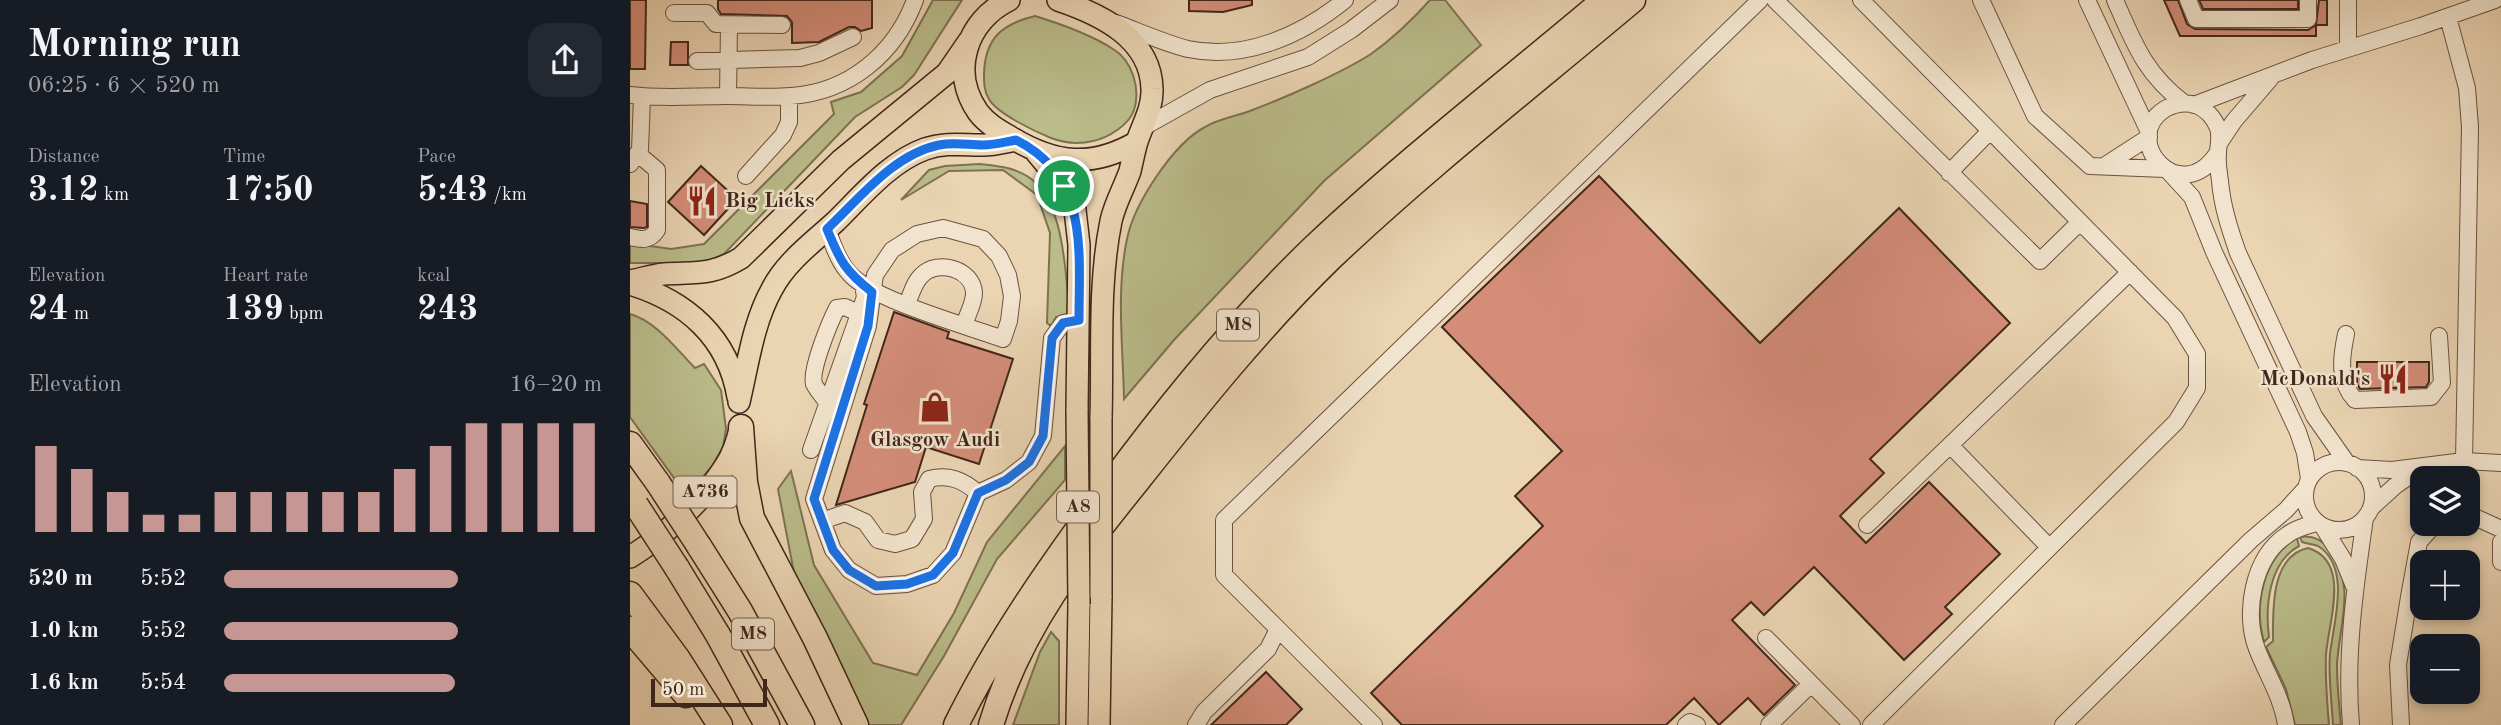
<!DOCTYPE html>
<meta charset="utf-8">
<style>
body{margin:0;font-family:"Old Standard TT",serif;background:#242831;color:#f1f3f6;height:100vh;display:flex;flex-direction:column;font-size:26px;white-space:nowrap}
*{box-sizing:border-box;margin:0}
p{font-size:23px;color:#9ea1a6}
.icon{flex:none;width:38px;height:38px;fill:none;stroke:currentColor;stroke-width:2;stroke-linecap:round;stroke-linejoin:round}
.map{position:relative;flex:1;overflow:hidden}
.details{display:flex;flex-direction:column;background:#171b24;width:630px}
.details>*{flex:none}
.fabs{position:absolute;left:1780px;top:466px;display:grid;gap:14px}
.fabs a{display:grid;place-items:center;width:70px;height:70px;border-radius:14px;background:#171b24;box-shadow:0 4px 10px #0003;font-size:35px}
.scale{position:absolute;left:21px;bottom:18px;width:116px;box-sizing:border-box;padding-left:7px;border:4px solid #41271b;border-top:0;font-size:19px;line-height:24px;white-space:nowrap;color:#41271b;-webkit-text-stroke:5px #f1e3cd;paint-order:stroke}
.pin{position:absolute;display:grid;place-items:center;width:60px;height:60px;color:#fff;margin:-30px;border:4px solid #fff;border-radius:50%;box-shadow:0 2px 7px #0007}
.round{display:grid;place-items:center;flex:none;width:74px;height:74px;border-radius:21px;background:#242831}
.headline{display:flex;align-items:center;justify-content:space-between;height:119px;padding:0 28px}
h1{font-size:38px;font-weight:700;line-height:52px}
.figures{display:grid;grid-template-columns:repeat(3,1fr);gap:10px;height:119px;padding:7px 28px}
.figures div{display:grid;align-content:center}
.figures b{font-size:35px;font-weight:700}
.figures small{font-size:19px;font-weight:400}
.figures p{font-size:19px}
.chart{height:196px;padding:14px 28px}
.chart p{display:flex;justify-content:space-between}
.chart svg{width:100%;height:126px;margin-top:7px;stroke:#c59692;stroke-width:6}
ul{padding:0 28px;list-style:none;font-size:23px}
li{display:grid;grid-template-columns:112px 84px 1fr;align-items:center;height:52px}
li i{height:18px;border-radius:9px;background:#c59692}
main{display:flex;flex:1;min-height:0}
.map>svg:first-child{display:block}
.green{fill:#babc8a;stroke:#7e7252;stroke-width:2}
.building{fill:#d48d79;stroke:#41271b;stroke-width:2}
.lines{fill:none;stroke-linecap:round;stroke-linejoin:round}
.minor-casing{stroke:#6b5241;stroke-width:18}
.major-casing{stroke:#41271b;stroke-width:24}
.highway-casing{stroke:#41271b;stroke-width:27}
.minor{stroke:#f1e3cd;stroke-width:16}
.major{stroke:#ead4b2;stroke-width:21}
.highway{stroke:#ead4b2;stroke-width:24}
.major-bridge-casing{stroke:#41271b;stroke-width:24;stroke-linecap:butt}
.highway-bridge-casing{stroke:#41271b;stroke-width:27;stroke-linecap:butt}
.major-bridge{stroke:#ead4b2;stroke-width:21}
.highway-bridge{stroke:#ead4b2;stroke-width:24}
.route-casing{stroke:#fff;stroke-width:14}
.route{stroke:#1a73e8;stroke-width:9}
.labels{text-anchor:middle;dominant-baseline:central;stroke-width:5;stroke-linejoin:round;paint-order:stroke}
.shield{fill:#f1e3cd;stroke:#765f50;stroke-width:2}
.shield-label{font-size:19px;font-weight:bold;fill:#41271b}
.poi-label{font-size:21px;font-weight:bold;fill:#41271b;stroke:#f1e3cd;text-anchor:start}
</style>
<main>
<section class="details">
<div class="headline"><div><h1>Morning run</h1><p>06:25 · 6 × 520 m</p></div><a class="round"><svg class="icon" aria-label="share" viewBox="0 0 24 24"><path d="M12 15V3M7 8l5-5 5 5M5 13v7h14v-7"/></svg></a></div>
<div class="figures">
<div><p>Distance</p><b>3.12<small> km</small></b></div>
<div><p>Time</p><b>17:50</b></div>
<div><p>Pace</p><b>5:43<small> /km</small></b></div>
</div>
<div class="figures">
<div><p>Elevation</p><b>24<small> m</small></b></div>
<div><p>Heart rate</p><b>139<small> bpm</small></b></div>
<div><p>kcal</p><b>243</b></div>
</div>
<div class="chart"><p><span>Elevation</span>16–20 m</p>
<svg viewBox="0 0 160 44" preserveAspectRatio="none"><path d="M5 44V14M15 44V22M25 44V30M35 44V38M45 44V38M55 44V30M65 44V30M75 44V30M85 44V30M95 44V30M105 44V22M115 44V14M125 44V6M135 44V6M145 44V6M155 44V6"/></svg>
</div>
<ul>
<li><b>520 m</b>5:52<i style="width:62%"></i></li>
<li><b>1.0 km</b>5:52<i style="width:62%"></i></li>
<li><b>1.6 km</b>5:54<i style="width:61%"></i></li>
</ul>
</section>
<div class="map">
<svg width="1871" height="725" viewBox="0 0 1871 725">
<rect width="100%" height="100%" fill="#ead4b2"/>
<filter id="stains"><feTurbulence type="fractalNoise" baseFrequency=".00286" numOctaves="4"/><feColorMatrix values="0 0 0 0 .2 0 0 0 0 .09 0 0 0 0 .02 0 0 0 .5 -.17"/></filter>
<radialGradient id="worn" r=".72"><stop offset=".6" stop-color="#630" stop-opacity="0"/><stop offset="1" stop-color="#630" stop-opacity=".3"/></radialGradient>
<path class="green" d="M303,0H332L284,75L272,87L225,117L94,254L73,263H0V243L41,249L74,244L204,114L201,102L231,92L272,56Z
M800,0H815L851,45L694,181L544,340L494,399C493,346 486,291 497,239C504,204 543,144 575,127C590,118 609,116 625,109C659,96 711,73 741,54C762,39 783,19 800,0Z
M405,16C431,24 460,34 483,49C502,60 511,89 504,110C499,125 478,138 463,141C450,144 434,143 421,138C406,132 366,113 359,99C354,91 354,83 354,74C355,38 372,24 405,16Z
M350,164C367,166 382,167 397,176C435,199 435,274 440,313L426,317L421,326L417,323L420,233L407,195L373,170L319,171L271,200L299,170L315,166Z
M0,314C26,321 47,350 65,368L74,364L91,390L96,429L93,447L82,466L57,496L0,417Z
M435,446V480L367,559L314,656L271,725H239L165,578L148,489L161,471L184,565L243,663L287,675L324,613L357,542Z
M1670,537C1682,535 1691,539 1699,549C1727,585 1709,624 1707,665C1707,685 1709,705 1711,725H1703C1702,702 1698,678 1700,654C1703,624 1722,567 1688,546C1683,544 1677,544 1672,542Z
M1667,538L1669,546C1639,562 1635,606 1639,637L1634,642C1624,607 1632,558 1667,538Z
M1678,548C1722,561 1698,623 1696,655C1695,678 1697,702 1699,725H1665L1656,689L1636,647L1643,641C1643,612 1640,556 1678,548Z
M421,632L429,641V725H383L410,652Z"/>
<path class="building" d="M0,0H16L15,69H0Z
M88,0H242V28L231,31L225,27H219L189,42L162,43V22L157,16L91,14L88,9Z
M559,0H622V5L593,12L559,11Z
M1534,0H1548L1557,24L1565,29L1678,30L1686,25V36H1550Z
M1569,0H1668V9H1573Z
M1689,0H1697V25H1686Z
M41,42H58V65H40Z
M71,166L107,199L74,235L38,202Z
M969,176L1130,343L1269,208L1380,323L1240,459L1254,473L1210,516L1236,543L1299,482L1370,554L1315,607L1322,614L1274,660L1184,567L1134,615L1121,602L1102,620L1165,685L1134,715L1118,698L1089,725L1064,698L1036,725H772L741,693L913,526L885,496L932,451L812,327Z
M0,201L17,204V227L14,228L0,227Z
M264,312L319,332L317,338L383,359L349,464L296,447L285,482L206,505L237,405L234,404Z
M1727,362H1799V382L1796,387L1730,389L1727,384Z
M636,672L672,709L656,725H581Z"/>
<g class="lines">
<g class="minor-casing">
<path id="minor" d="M1145,0L1410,261L1450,222
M1231,0L1545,318L1567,354V388L1546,422L1241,725
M1351,0L1405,116L1460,166L1535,169
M1457,0L1519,132
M1485,0C1504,43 1515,74 1554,103
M1558,0L1566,19H1678V0
M44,13H77L86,24L152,25
M1818,17L1837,88L1840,127L1834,461
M486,23C510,32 534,43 558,49C615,61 672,35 715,0
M1718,48V0
M67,61L170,58L189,53L223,37
M0,95C32,99 65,96 97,96C118,96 140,98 161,96C219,92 265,54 285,0
M98,96L99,25
M1564,105L1682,60L1791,26L1865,0
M514,127L580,90L678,57L721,30L760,0
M1590,142L1604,121L1640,79
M1588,152C1551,211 1488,139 1535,109C1544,104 1556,102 1566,105C1576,109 1584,118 1588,128C1591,137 1588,145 1588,154C1587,163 1589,172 1590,181C1592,206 1600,230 1608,253L1684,416L1717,463
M0,164L10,150L12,97
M1474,166L1519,137
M1539,172L1562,197L1584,252L1668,432L1675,453L1679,479
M1319,173L1360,131
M116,176L153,135L159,122V97
M197,229C203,244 208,261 219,273C240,299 337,326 373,339L379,321L382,296L378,275L369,256L353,239L313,228L287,234L262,250L245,275L238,326L184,499L203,550L219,570L246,586L277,584L303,575L323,553L348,493L376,480L399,462L413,436L422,338L433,323L449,320
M0,237C12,240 20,241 27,230V170L8,154
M277,304C281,295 284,282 292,275C308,259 343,269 344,293C344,304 337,315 334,325
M1716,334C1711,358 1708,381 1725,400L1801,397L1812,383L1809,336
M197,402C193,397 187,390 184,384C180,370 200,322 207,308L215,307L228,313
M1320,445L1419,547
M181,450L235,297L234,291
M1675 496a34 34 0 1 1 68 0a34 34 0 1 1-68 0Z
M1727,468L1762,470L1834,461L1871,463
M1741,508L1765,486L1791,468
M1838,514L1871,529
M192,521L215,513L235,522L248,540L265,544L282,539L294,519L292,492L299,479C319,474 333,480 348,493
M1237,525L1500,272
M1693,527L1713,559L1724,586
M1871,542V562
M648,629L744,725
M1136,638L1222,725
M566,725L574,712L638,649L648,629L594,575V520L1130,0
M1056,725L1060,722L1067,725
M1139,725L1181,684
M1433,725L1621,540L1656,510L1675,489
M1656,725C1652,697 1637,675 1627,649C1613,613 1623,557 1657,535C1666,528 1676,526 1687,523
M1721,725C1715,656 1725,587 1735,518
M1771,725L1768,665L1779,597L1789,542L1806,523"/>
</g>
<g class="major-casing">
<path id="major" d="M379,0C336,21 320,72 348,112C357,124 370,131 382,138C426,164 462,168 507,142
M428,0C470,14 521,38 522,89C523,109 511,127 506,145C504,153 502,162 500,171C494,188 485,203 481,221C468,285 473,353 471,418
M406,152L434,186L445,210L449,245L447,410
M0,281C11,279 23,275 34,274C66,272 81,276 111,258L211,160L317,73L339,41
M0,284C56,301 98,337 108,397
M109,402C118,364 123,323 142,289C156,262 182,243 204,223C231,197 259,162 295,149C315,142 333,145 354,145C364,145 375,142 386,140
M0,557C33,537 76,498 96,465C103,454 107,442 110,429
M447,725L449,604
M469,725L471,596"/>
</g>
<g class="highway-casing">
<path id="highway" d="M111,427L115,482L122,518L185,638L226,725
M0,444L28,483
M69,546L110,611L172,725
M47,568L88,635L137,725
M0,594L48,659L90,725
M0,629L56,695
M326,725C368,640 421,565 477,489C540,403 607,321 684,247C776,160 877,82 974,0
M361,725C390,628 448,555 510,478C571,401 631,326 701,258C797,167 902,85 1003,0"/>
</g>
<use href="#minor" class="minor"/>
<use href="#major" class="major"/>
<use href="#highway" class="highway"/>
<g class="major-bridge-casing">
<path id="major-bridge" d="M447,410L449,604
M471,418V596"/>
</g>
<g class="highway-bridge-casing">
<path id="highway-bridge" d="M28,483L69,546
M6,505L47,568"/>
</g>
<use href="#major-bridge" class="major-bridge"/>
<use href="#highway-bridge" class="highway-bridge"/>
</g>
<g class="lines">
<g class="route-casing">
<path id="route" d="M386,140C459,176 449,251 449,320L433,323L422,338L413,436L399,462L376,480L348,493L323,553L303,575L277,584L246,586L219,570L203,550L184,499L238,326L242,292C215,271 210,261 197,229C229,199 264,154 309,145C324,142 338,145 353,145C364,145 375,142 386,140Z"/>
</g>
<use href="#route" class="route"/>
</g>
<defs>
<g id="restaurant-bare" transform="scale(2.415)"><path d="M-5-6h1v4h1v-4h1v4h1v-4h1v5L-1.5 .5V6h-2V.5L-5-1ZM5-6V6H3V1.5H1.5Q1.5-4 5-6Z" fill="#8f2418" stroke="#f1e3cd" stroke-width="2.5" paint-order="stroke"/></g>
<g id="shop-bare" transform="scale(2.415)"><path d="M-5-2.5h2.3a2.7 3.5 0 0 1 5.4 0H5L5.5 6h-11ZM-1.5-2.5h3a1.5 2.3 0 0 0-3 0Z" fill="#8f2418" stroke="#f1e3cd" stroke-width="2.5" paint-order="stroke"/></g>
</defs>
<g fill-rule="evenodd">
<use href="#restaurant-bare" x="72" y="201"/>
<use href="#restaurant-bare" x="1763" y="379"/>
<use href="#shop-bare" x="305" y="407"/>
</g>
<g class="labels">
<g class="shield">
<rect x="587" y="309.5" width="42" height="31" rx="5"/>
<rect x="43.5" y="476.5" width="63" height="31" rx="5"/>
<rect x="427" y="491.5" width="42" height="31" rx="5"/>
<rect x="102" y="618.5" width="42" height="31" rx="5"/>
</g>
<g class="shield-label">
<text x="608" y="325">M8</text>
<text x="75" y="492">A736</text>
<text x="448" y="507">A8</text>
<text x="123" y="634">M8</text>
</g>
<g class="poi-label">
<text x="95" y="201">Big Licks</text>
<text x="1740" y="379" text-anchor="end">McDonald's</text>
<text x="305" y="440" text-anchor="middle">Glasgow Audi</text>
</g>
</g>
<rect width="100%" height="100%" filter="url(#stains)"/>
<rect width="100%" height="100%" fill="url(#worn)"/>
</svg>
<div class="fabs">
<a><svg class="icon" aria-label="layers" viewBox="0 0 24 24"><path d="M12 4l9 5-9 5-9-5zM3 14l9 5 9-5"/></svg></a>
<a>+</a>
<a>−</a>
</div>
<div class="scale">50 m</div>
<div class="pin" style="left:434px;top:186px;background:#1e9e55"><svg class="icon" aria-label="arrive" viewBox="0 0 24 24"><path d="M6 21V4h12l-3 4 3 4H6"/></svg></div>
</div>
</main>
